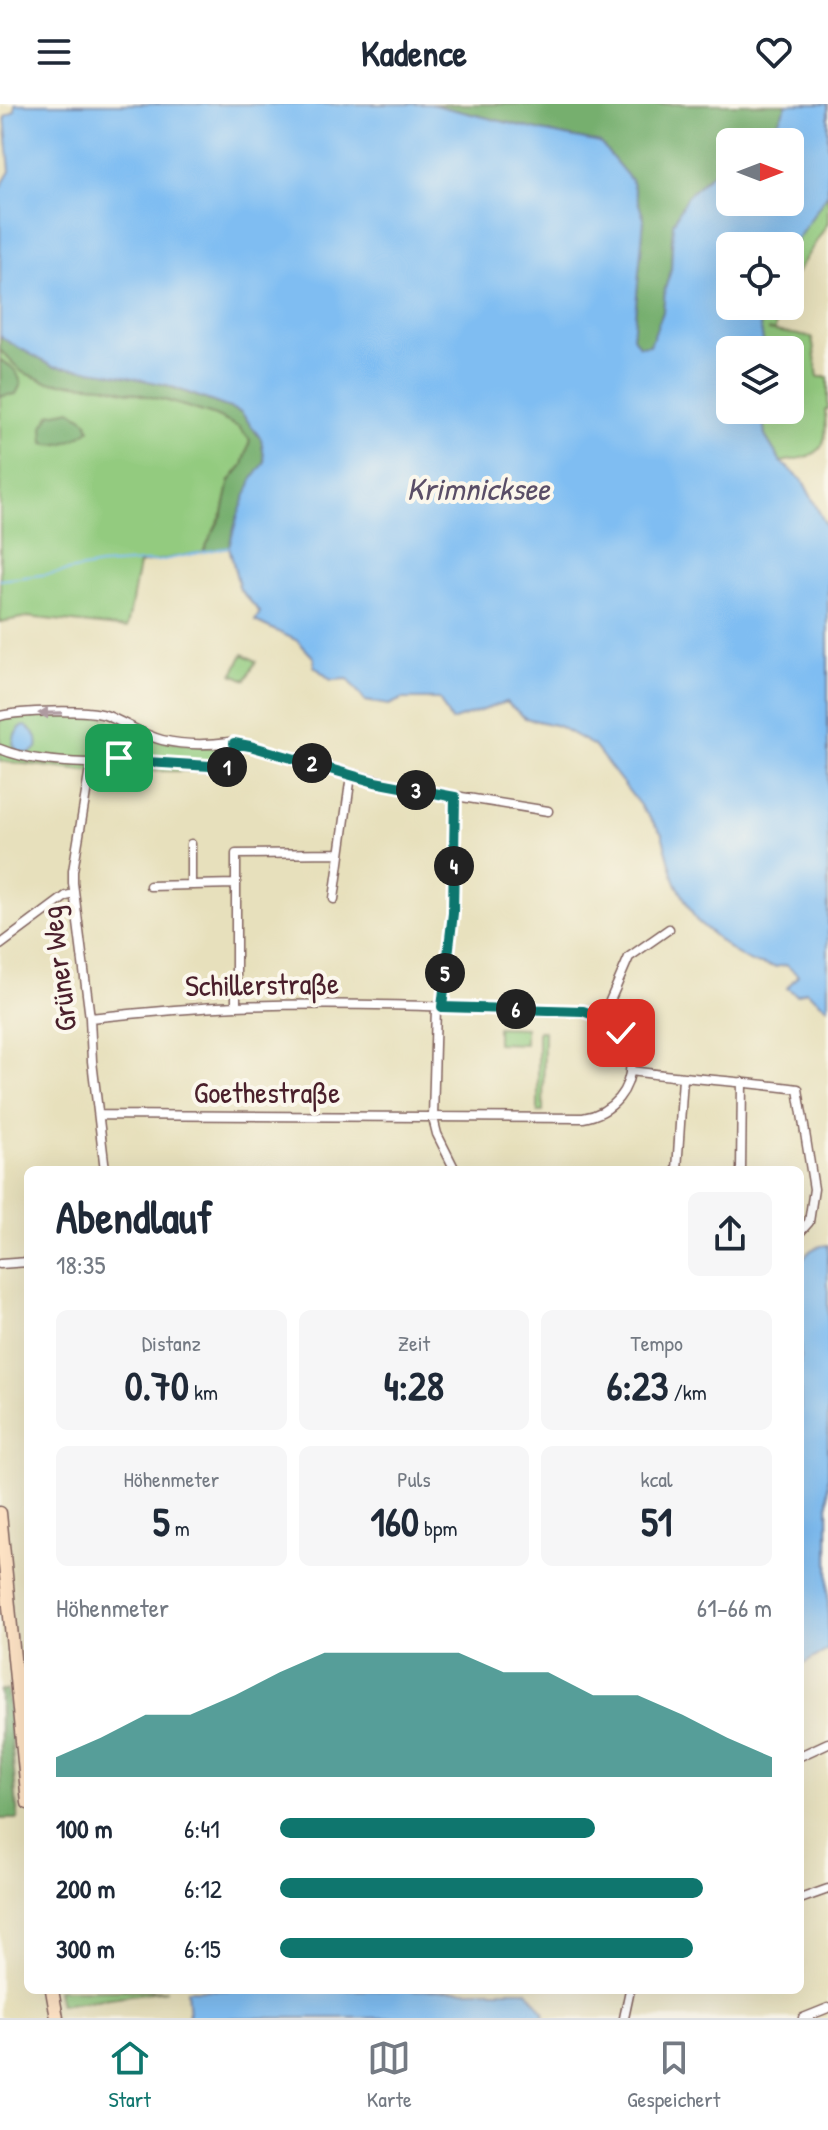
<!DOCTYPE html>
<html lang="de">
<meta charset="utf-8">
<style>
body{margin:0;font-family:"Patrick Hand",sans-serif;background:#f6f6f7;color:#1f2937;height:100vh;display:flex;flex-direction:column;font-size:30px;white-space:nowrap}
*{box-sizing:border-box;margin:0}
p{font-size:26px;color:#747a83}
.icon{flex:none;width:44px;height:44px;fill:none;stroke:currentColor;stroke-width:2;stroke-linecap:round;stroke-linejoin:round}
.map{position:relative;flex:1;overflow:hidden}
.panel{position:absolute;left:24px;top:1062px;width:780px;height:828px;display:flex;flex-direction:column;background:#fff;border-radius:12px;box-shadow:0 8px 32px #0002}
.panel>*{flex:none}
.needle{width:52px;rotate:90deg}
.tools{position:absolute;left:716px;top:24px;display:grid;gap:16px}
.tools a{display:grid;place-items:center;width:88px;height:88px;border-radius:12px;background:#fff;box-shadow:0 8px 32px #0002;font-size:40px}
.pin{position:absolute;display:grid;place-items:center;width:68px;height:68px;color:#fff;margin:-34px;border-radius:16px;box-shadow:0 4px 12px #0006}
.km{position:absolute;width:40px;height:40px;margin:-20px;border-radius:50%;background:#222;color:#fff;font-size:22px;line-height:40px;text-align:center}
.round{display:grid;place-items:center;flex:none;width:84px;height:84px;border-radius:12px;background:#f6f6f7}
.summary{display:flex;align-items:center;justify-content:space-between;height:136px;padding:0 32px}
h1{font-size:44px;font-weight:800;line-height:60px}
.stats{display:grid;grid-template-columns:repeat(3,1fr);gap:12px;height:136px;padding:8px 32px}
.stats div{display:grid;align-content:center;border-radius:12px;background:#f6f6f7;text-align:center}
.stats b{font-size:40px;font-weight:800}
.stats small{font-size:22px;font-weight:400}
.stats p{font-size:22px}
.chart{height:224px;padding:16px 32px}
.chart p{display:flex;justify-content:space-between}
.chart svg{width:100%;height:144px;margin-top:8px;fill:#0f766e;opacity:.7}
ul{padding:0 32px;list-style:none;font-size:26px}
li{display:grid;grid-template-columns:128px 96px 1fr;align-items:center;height:60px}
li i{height:20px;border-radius:10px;background:#0f766e}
header{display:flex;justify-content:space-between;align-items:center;height:104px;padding:0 32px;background:#fff;font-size:36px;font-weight:800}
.dock{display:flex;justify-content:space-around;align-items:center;height:112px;border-top:2px solid #e0e1e3;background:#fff;font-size:22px;color:#747a83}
.dock a{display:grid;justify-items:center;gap:4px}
.dock .current{color:#0f766e}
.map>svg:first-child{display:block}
.green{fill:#93cb7f;stroke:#6e7555;stroke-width:2}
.forest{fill:#76af6e;stroke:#60674c;stroke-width:2}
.water{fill:#7fbdf2;stroke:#646e8e;stroke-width:2}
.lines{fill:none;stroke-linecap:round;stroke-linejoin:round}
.stream{stroke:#7fbdf2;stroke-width:2}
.street-casing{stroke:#81635e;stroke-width:11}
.secondary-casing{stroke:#81635e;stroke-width:15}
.street{stroke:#fff;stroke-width:8}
.secondary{stroke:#ffe4c6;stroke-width:12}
.oneway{fill:#ae9aa0}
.route-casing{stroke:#fff;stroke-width:16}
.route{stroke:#0f766e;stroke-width:10}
.labels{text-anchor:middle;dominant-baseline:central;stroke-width:8;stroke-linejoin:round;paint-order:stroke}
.street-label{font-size:30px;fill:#4a1f2b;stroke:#fbf7ec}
.water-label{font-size:32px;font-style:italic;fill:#5a4e67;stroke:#fbf7ec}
</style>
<header><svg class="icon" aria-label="menu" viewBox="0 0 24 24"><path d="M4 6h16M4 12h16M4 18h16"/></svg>Kadence<svg class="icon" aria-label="heart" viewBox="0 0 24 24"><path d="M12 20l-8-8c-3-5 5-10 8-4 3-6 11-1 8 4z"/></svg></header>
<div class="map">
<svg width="828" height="1914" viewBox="0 0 828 1914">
<rect width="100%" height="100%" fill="#fbf7ec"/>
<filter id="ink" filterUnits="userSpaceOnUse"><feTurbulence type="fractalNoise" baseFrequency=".0125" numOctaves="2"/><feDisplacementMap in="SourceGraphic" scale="16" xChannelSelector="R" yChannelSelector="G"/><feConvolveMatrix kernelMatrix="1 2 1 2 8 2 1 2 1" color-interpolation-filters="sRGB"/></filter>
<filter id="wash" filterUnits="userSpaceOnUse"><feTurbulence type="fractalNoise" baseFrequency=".006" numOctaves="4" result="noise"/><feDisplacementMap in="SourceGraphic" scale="32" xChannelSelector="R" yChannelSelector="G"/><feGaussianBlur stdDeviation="1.8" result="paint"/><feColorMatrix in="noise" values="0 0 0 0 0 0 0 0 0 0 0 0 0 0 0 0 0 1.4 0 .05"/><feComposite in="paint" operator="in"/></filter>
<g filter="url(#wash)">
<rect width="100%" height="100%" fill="#e7e0bc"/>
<path class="green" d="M828,89V119L790,179V146Z
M764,202H779L775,226H768L812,233L818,273H828V305L825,306C828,349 821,351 781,358L765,332L762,306H790V246H764L759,213Z
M0,246L22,268L47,278L104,282L168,297L213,311L239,323L250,336L243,361L230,377L223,409L203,448L139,460L127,524L27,513L0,518V292L16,289L9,261L0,256Z
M243,550L256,557L246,576L233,570Z
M39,611L101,612L160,637L232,645L222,661L213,667H85L0,657V615Z
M497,923L525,924V940L497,939Z
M538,927H544L543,1008H538Z
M57,1886H167L60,1901Z"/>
<path class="forest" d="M430,0H787L772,30L759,38H730V57L718,64L687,92L672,131L671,166L665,185L663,208L650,242H639L633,233L644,115L631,76L600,39L546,28Z
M0,231L6,236L52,262L105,268L162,280L241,308L261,335L265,358C247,384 237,412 229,443L203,448L223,409L230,377L243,361L250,336L239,323L213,311L168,297L104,282L47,278L22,268L0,246Z
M0,256C12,262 18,267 21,280L16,290L0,292Z
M71,306L87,317L90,326C76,335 61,344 44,339L43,322L51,310Z
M0,1586H7L18,1715H0Z"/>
<path class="water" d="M15,0H430L546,28L600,39L631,76L644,115L633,233L639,242L650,241L663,208L665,185L671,166L673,119L687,92L718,64L730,57V98H790V38H759L772,29L787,0H828V89L790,146V142H730V202H764L759,213L764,243V246H730V306H762L765,332L781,358L803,377L828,425V904L806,887L797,891L787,884L798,871L786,861L775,863L751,858L732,847L696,816L675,777L662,730L594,642L558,622L525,614L506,598L451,617L439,595H402L389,601L365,597L348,575L331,576L314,562V554L298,537L255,517L260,508L240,486L229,443L237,414L252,376L265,358L261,335L241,308L167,281L105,268L52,262L5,236L0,231V84L10,67L5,13L15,7Z
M26,622C35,629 39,632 37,644L30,649L18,648L13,640L15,630L21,623Z
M828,1141V1546L800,1562V1162C806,1148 813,1142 828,1141Z
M187,1886H527L544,1908L543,1914H189Z"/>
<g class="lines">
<path class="stream" d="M0,476L57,469L100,461L158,457L229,443"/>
</g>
</g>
<g filter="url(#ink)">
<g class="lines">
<g class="street-casing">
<path id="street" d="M0,612C20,607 86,605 105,611C124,618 142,631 162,636C183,641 208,641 230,638L406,684L548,707
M0,645C27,656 58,658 87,659C104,659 114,653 131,657L219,664C234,663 237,652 234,639
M91,659L73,767V779L90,914L92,957L105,1066
M191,781V740
M150,782L235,780
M334,795L351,671
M0,841L66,792L74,790
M236,902V750L339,749
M436,903L433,1014L437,1030L455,1066
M442,903L453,809L455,693
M603,913L629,853L669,825
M90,914C138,909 187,904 236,902C351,898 468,903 583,907C647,918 646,1003 583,1014L100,1011
M631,967C687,975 742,977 798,985L814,1085L809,1118L800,1128
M677,1066L683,974
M741,1066L742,978
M0,1160L28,1158
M800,1652L828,1639
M800,1795L828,1785
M624,1914L630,1886
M803,1914L828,1904"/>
</g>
<g class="secondary-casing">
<path id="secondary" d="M0,1409L28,1699
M52,1886L57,1914"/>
</g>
<use href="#street" class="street"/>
<use href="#secondary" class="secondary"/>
</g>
<defs><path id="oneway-solid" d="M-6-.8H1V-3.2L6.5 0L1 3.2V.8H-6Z" transform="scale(2)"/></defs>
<use class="oneway" href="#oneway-solid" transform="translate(50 609) rotate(179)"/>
</g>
<g class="lines" filter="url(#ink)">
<g class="route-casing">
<path id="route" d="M119,654L131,657L226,663C235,655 237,650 234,639L250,642L375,678L455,693L453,809L442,903L583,907L607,916L621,929"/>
</g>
<use href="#route" class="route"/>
</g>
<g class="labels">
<g class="street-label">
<text transform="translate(58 865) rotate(-97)">Grüner Weg</text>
<text transform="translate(262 880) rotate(-1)">Schillerstraße</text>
<text x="267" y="988">Goethestraße</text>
</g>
<g class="water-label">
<text x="478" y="384">Krimnicksee</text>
</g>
</g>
</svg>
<div class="tools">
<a><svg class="needle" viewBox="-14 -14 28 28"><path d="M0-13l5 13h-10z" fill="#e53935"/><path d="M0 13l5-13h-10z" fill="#747a83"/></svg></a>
<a><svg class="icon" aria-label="locate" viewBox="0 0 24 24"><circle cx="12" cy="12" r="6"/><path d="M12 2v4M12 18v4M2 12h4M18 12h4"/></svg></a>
<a><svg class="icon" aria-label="layers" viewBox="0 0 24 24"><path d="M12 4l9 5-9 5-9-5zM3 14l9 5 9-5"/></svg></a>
</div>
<div class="pin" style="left:119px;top:654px;background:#1e9e55"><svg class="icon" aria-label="arrive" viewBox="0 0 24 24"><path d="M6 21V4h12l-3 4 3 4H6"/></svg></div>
<div class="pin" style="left:621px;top:929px;background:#d93025"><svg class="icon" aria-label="check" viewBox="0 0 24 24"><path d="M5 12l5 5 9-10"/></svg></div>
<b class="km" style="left:227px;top:663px">1</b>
<b class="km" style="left:312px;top:659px">2</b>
<b class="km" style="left:416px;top:686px">3</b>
<b class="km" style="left:454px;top:762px">4</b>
<b class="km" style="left:445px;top:869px">5</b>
<b class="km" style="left:516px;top:905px">6</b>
<section class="panel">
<div class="summary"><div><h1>Abendlauf</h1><p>18:35</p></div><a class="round"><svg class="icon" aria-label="share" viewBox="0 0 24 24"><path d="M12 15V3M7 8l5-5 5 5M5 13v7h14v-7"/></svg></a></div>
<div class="stats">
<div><p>Distanz</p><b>0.70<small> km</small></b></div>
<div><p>Zeit</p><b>4:28</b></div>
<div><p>Tempo</p><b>6:23<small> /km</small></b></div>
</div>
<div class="stats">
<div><p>Höhenmeter</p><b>5<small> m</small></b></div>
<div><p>Puls</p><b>160<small> bpm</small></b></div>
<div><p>kcal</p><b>51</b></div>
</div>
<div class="chart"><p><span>Höhenmeter</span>61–66 m</p>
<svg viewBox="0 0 160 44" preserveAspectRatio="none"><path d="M0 44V38L10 32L20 25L30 25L40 19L50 12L60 6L70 6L80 6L90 6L100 12L110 12L120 19L130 19L140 25L150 32L160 38V44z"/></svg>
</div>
<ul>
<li><b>100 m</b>6:41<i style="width:64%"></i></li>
<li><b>200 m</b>6:12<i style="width:86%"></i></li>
<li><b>300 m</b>6:15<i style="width:84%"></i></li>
</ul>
</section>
</div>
<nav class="dock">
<a class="current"><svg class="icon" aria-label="home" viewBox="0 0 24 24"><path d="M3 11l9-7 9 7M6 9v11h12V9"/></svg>Start</a>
<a><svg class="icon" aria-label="map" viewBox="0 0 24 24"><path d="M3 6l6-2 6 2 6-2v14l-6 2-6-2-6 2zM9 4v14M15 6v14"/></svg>Karte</a>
<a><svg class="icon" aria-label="saved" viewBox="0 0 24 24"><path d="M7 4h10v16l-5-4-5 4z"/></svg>Gespeichert</a>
</nav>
